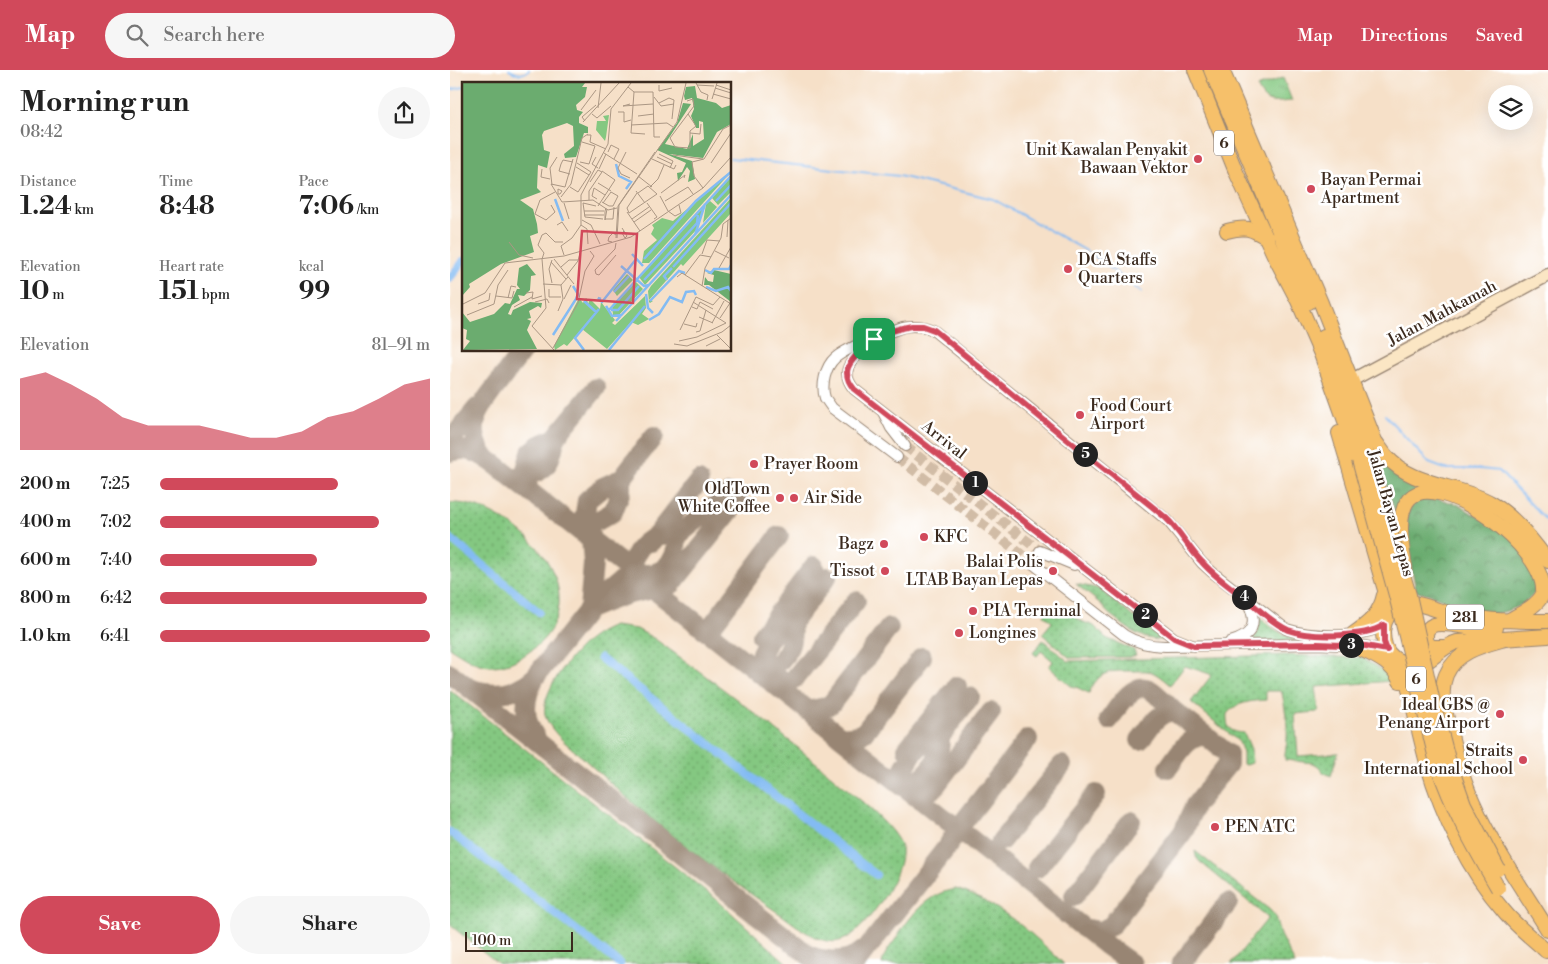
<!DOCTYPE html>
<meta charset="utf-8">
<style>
body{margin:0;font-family:"Libre Bodoni",serif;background:#f6f6f6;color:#222;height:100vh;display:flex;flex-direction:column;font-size:19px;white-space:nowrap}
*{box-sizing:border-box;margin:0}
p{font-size:16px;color:#767676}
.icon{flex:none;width:28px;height:28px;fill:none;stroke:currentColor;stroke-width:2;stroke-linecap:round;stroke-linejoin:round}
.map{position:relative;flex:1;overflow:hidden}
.details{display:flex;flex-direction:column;background:#fff;width:450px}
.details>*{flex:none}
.buttons{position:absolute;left:1038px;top:15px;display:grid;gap:10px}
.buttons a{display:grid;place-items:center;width:45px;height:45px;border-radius:50%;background:#fff;box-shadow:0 5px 20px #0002;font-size:25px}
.scale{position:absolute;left:15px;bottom:12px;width:108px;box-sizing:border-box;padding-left:5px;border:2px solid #3b2a1e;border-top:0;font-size:14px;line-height:18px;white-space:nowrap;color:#3b2a1e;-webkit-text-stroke:4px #fff;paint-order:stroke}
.pin{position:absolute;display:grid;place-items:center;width:42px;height:42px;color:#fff;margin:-21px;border-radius:10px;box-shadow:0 2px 8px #0006}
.km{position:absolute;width:25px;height:25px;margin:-12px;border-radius:50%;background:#222;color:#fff;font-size:14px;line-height:25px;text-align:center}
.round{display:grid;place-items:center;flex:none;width:52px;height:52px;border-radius:26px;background:#f6f6f6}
.headline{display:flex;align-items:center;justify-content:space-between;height:85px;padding:0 20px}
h1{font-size:28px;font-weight:800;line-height:38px}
.metrics{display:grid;grid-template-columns:repeat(3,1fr);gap:8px;height:85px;padding:5px 20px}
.metrics div{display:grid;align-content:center}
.metrics b{font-size:25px;font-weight:800}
.metrics small{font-size:14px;font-weight:400}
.metrics p{font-size:14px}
.chart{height:140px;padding:10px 20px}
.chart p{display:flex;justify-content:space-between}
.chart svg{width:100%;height:90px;margin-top:5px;fill:#d1495b;opacity:.7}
.button{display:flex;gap:10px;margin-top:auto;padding:10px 20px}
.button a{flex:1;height:58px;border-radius:30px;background:#d1495b;color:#fff;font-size:20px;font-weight:800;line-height:58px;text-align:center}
.button a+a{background:#f6f6f6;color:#222}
ul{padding:0 20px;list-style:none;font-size:16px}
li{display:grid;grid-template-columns:80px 60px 1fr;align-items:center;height:38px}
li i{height:12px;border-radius:6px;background:#d1495b}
header{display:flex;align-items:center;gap:30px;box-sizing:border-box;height:70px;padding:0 25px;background:#d1495b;color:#fff}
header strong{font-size:24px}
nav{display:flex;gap:28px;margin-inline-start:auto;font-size:18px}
.search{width:350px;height:45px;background:#f6f6f6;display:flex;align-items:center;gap:12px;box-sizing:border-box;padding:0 18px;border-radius:28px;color:#767676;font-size:19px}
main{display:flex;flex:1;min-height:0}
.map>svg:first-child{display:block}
.grass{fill:url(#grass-dots);stroke:#607950}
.forest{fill:url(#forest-crowns);stroke:#536b46}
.park{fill:url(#park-tufts);stroke:#607950}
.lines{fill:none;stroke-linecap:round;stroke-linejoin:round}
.stream{stroke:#83bbf3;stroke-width:2}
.canal{stroke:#83bbf3;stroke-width:8}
.taxiway{stroke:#988573;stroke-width:20}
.tertiary-tunnel{stroke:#d1bca6;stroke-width:10;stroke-dasharray:10 5;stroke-linecap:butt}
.tertiary-casing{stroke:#988573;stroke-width:12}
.secondary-casing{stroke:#988573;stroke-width:15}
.primary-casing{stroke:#988573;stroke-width:16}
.trunk-casing{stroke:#988573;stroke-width:16}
.tertiary{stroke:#fff;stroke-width:10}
.secondary{stroke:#fbe6c4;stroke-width:12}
.primary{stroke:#f6c06b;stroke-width:14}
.trunk{stroke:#f6c06b;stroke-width:14}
.trunk-bridge-casing{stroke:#988573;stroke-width:16;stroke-linecap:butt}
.trunk-bridge{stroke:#f6c06b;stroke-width:14}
.route-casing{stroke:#fff;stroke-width:10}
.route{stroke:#d1495b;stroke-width:6}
.poi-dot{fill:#d1495b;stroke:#fff;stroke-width:2}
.labels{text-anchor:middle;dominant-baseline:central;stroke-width:5;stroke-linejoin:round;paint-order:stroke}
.shield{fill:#fff;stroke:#766a62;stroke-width:1}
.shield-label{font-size:15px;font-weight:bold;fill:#3b2a1e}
.poi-label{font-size:16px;fill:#3b2a1e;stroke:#fff;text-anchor:start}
.street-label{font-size:16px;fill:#3b2a1e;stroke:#fff}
.inset-river{fill:none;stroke:#83bbf3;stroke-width:2.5}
.inset-road{fill:none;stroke:#ab9784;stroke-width:1}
.view{fill:#d1495b;fill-opacity:0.15;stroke:#d1495b;stroke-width:2.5}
.inset-edge{fill:none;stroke:#3b2a1e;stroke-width:2.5}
</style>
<header>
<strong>Map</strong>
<div class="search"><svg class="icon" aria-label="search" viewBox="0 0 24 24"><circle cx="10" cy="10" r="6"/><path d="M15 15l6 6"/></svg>Search here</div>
<nav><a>Map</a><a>Directions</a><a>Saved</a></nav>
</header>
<main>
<section class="details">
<div class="headline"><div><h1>Morning run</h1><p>08:42</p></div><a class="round"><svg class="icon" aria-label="share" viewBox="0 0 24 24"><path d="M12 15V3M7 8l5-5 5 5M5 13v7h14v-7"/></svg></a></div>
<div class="metrics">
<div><p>Distance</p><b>1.24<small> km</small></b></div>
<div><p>Time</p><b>8:48</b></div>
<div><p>Pace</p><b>7:06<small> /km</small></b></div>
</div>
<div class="metrics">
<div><p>Elevation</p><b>10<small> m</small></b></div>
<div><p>Heart rate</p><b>151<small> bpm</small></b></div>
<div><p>kcal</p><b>99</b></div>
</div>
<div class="chart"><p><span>Elevation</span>81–91 m</p>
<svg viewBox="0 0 160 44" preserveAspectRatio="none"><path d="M0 44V9L10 6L20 12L30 19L40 28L50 32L60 32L70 32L80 35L90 38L100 38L110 35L120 28L130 25L140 19L150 12L160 9V44z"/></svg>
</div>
<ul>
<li><b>200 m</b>7:25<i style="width:66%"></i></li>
<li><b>400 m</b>7:02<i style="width:81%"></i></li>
<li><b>600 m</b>7:40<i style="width:58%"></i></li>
<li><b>800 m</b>6:42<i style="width:99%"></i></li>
<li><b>1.0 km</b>6:41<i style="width:100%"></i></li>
</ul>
<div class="button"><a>Save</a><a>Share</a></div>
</section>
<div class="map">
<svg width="1098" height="894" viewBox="0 0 1098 894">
<defs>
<pattern id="grass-dots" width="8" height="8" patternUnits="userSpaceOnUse" patternTransform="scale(1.25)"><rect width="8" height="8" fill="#84c881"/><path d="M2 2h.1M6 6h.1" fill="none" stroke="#6da369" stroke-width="1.8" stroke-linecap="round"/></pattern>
<pattern id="forest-crowns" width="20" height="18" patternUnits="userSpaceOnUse" patternTransform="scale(1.25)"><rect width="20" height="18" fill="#6bac6f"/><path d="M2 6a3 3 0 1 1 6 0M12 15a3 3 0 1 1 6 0" fill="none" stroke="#598c5b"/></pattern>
<pattern id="park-tufts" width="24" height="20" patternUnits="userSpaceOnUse" patternTransform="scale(1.25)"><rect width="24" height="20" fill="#84c881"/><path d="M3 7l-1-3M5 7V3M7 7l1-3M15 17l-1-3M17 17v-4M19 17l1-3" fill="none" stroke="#6da369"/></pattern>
</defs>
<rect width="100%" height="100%" fill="#fff"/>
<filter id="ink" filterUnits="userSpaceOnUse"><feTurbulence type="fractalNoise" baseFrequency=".02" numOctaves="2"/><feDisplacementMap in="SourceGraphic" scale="10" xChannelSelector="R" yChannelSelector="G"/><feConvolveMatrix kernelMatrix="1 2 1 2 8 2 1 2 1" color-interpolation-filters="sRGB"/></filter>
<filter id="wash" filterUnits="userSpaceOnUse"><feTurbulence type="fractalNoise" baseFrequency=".0096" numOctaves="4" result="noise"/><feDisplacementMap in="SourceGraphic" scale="20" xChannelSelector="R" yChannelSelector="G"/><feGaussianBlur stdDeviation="1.12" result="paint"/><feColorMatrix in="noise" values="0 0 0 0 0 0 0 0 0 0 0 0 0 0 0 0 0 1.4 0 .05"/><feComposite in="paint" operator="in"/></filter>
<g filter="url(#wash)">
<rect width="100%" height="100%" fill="#f6e0c8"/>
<path class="grass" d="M0,433C21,432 36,440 54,450C101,477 135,538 83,579C70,589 58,596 41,596C26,596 12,585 0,578Z
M626,514L646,518L653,521L683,547L692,549L716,570C695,571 681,562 666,549C660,545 655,541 652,535Z
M599,537H610L616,540L631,551L644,556L656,568L684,580L686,585L680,587L620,588L592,564L602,552L594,545Z
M810,548C826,561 831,565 851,569L852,570L801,572L808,562Z
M164,556L187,559L205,569C269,615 331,662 391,714C407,727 442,755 450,774C459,798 418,857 397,868C374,881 348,856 330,844C263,799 193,745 134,689C121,677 103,665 96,648C88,628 115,593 129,579C138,569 152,560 164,556Z
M593,570L618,591L836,585L913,588L941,606V611L866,617L869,640L867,642L845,644L848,686L888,683L881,706L873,702L867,695L863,693L835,690C834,682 837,676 837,669C838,654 835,638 832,623L831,621H816V630C802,631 786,632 777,644C776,659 781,662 794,663L801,679L802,693L795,695L793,694V683L789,672L741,632L761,606L760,604L735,596L720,615C715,611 710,606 704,603C698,600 691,601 685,601C661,601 650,599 639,623C633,621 626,616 621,616L599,597L603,591L591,581L587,586L583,583Z
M0,620L266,829L338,894H49L0,855Z
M745,781L820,840L825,846L830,865L845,894H781L818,848L749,791L746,787Z
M506,819C548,832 583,864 614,894H432C433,885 440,877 445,870C460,847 476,823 506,819Z"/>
<path class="forest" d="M928,388L947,405L969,414L970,417L947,442H945Z
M979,427L1008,434L1069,473L1088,517C1082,529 1074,535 1062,539C1024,555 1001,527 966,521L959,483L957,445L964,432Z"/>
<path class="park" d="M833,8L842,31C823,32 816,37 807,17Z"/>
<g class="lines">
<path class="stream" d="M59,0C67,4 72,6 79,0
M34,14H39
M0,20L14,17
M280,88L449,106L543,129L642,184L691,222
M935,345L979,393L995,399H1030L1049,401L1098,452"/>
<path class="canal" d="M0,208L13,191
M0,468L89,542
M150,588L426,805
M0,762L170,894"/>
<path class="taxiway" d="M0,371L27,338
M0,382C19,376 31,384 46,395L654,874L682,894
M33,385C15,356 29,338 47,315C56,303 64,292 73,280
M64,407C93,404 101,398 105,368
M78,419L76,399L81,382L90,375L105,368L146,318
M125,454L137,453L135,443L137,430L153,417L171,409L204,366
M226,467L279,424
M201,472L249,411
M183,501C207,511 230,493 226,467
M150,529L183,501C182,477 202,461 226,467
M139,539C154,533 169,526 184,523C197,519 210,520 222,514L288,431
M341,554C345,578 332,595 309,603L311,583L317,571L325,562L341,554L377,507
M257,562L329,466
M311,566L364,496
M0,603L370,894
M85,607L139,539L143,494L141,469L137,453L149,450L163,442L171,421V409
M323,614L344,609L406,531
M22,619C45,626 67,624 85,607C74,628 72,648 86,668
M358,641L375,637L381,634L439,558
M659,650C667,639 683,611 699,619C708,624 717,635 725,642
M391,667L409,665L415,661L472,587
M490,667C491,692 476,711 452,716L454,698L463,683L472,674L490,667L520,627
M690,670C700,658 708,640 725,642L756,666C738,664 728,685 718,698
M457,679L507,616
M465,726L475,725L484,718L541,642
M551,771L612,695
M587,798L646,724
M624,826L681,751
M633,858L650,861L661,856L733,762L745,735L778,694V684L756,666
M358,885C377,893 399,893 415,879
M405,894L497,777L508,759L578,669
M731,894L778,833"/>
</g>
</g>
<g filter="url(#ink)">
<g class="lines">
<path class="tertiary-tunnel" d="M455,376L590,481
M447,387L581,492"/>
<g class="tertiary-casing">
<path id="tertiary" d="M418,275C403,289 388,300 404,319L724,568L744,576
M433,342L441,358L455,376
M447,387L382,338C380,335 377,331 375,328C371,316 375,297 385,288C398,277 436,263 453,257C464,255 473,256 483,260L718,451L752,493L762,502L836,559C861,567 912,569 934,555
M590,481L624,495
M581,492L674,565C687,573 700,576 715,576L867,574L916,576L937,581
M780,572C804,566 808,552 797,531"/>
</g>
<g class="secondary-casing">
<path id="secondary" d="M902,310L1098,205"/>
</g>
<g class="primary-casing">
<path id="primary" d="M772,0L871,233L925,371C929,376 932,381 936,386C963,417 1008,414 1041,433C1065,447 1081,469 1098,491
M1098,551C1063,551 1022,551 988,540C978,537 962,530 951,534C940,538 934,551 933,561C933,572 935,582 944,588C976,610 982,579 1007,572L1098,566
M995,577H982L977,573C969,542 1011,558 1026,558C1033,559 1039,558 1046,558"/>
</g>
<g class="trunk-casing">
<path id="trunk" d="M745,0L786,102L825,187L848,231L871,284L909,390
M761,0L859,232
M777,161C796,156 801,158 817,168
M874,266L904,342L918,387
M889,363L935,520L939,536L938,545
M955,496C952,478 946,444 959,429C987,397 1098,478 1093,524C1087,536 1072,543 1061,549
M903,564C919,553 930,544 934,525
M1055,569C1034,575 1006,581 996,605C989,622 995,640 999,657C1005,682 1012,709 1023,732C1043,777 1072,818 1098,860
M904,576C922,585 942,591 950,611
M949,591L955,603C963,633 969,663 977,693C992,745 1018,800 1054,841C1066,856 1082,868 1096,881"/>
</g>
<use href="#tertiary" class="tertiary"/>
<use href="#secondary" class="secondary"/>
<use href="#primary" class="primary"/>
<use href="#trunk" class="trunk"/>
<g class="trunk-bridge-casing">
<path id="trunk-bridge" d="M918,387L959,525L982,628L998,689L1014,734L1048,799
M909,390L947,529L987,693C1002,738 1024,777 1048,818"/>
</g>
<use href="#trunk-bridge" class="trunk-bridge"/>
</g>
</g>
<g class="lines" filter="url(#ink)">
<g class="route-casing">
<path id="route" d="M462,256H473L484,260C529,296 573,334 618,370C651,397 684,421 716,448C730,461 739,479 752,492C764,506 780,517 795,528C809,539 822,553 838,560C860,568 914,568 934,555V572L937,580L916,576L867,574L744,576L724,568L404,319C390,302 399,292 413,279C417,276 420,271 425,269C436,262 450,258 462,256Z"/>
</g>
<use href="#route" class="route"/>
</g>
<g class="poi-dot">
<circle cx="748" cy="89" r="5"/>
<circle cx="861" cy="119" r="5"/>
<circle cx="618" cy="199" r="5"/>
<circle cx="630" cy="345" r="5"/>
<circle cx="304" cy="394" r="5"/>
<circle cx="330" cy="428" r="5"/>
<circle cx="344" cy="428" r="5"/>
<circle cx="474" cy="467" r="5"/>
<circle cx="434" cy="474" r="5"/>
<circle cx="435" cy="501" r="5"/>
<circle cx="603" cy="501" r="5"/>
<circle cx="523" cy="541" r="5"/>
<circle cx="509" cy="563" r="5"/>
<circle cx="1050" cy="644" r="5"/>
<circle cx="1073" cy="690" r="5"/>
<circle cx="765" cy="757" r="5"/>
</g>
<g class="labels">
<g class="shield">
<rect x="764" y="60.5" width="20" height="25" rx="4"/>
<rect x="996" y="534.5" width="38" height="25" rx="4"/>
<rect x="956" y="596.5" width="20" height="25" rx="4"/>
</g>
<g class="shield-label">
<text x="774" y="73">6</text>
<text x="1015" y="547">281</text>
<text x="966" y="609">6</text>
</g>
<g class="poi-label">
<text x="738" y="80" text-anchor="end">Unit Kawalan Penyakit<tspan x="738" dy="18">Bawaan Vektor</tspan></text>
<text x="871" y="110">Bayan Permai<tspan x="871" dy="18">Apartment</tspan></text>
<text x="628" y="190">DCA Staffs<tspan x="628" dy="18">Quarters</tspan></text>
<text x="640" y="336">Food Court<tspan x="640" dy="18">Airport</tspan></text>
<text x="314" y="394">Prayer Room</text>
<text x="320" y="419" text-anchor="end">OldTown<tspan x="320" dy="18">White Coffee</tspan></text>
<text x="354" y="428">Air Side</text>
<text x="484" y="467">KFC</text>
<text x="424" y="474" text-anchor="end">Bagz</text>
<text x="593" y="492" text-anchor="end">Balai Polis<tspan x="593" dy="18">LTAB Bayan Lepas</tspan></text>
<text x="425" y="501" text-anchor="end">Tissot</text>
<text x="533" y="541">PIA Terminal</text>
<text x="519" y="563">Longines</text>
<text x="1040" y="635" text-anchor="end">Ideal GBS @<tspan x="1040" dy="18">Penang Airport</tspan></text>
<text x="1063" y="681" text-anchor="end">Straits<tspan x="1063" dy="18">International School</tspan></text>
<text x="775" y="757">PEN ATC</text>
</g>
<g class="street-label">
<text transform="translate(992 243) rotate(-28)">Jalan Mahkamah</text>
<text transform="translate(494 370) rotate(38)">Arrival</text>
<text transform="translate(941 443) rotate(74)">Jalan Bayan Lepas</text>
</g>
</g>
<g transform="translate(12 12)">
<rect width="269" height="269" fill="#f6e0c8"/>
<path d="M269,90L187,181H180L182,169L195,158L189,152L192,146L190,143L200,136L211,139ZM269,95V110L256,123L250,116ZM269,116V131L221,184L219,182L187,218L191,219L188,221L187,220L186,209L189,204ZM248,119L255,125L241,141L244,122ZM238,127L241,129L236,146L183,203L177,195ZM165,192L171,198L155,214L151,208ZM173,199L181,207L157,233H151L150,224ZM183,214L184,226L180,232L187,237L176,243L169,240L145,267L120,247L105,264L102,262L93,268L92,264L117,216L121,221L122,219L124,216L125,217L126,222L128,217L138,227L139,220L153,238L150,241L153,243Z" fill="#84c881"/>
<path d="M0,1H123L120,5H125L123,15L114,23L115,28L121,30L117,35V41L126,45V51H122L114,75L103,76L102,72L112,64L111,44L105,41L82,49L80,53L82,68L88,70L85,86L76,83L75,106L79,110L58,118L71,127L75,142L76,151L68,154L72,170L39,182L7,202L8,205L0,214ZM233,4L235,16L254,21L260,26L269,23V42L255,50L241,76L207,72L230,79L233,97L226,100L228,89L225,85L216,99L215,91L220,90L224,81L195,68L215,41L221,21L229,22L203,62L225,67L231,52V64L242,57L241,40L237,39V46H234L229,34L232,27L230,16L223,18L222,14L224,5ZM65,182L74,193L69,194L68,208L62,214L56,213L58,218L50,223L46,232L49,233L51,228L68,220L80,221L79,226L76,224L67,229L69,236L65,237L69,239L65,248L75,267L1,268L8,259L4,257L5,248L0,246V230L8,240L32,232L43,221L48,222L55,207H58L55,203L57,186ZM252,188L269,192V220L247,203H242L243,195L246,199L251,200L252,193L245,191Z" fill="#6bac6f"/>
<path d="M147,33L144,55L143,59L134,48L135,39H144L141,34Z" fill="#84c881"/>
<path class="inset-river" d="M154,82L157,94L169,100L164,107M93,117L101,139M254,119L269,103M233,153L243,122M170,172L181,184M203,176L235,141L236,133M182,177L234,119L269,90M159,184L182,204L187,203M211,185L269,121M243,188L249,191L252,187H267L269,183M182,198L203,176M205,198L202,194L210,186M244,205L254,209L266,205L269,209M152,210L167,194M184,212L186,226L191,231M139,217L136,216L140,220L175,176M122,219L134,230M188,219L217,189L223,191M144,224L150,234L160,233M147,228L269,94M149,228H156L177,204M187,238L197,232L208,215L220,220L224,210L232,209L234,213M154,239L269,113M91,253L114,217L116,212L111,204M122,268L113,256L137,227M147,268L183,224"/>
<path class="inset-road" d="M234,1L239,10L246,13L245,18M197,3V9L210,6M235,3L252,4M254,3L269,8M166,5L172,10H191L192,55H198M253,6L269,11M172,10L169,51L183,52M251,12L269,17M192,15L199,24L212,22M250,17L255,1M225,19L231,17L232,24L208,56L213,65L228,66V49L234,44L226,32M197,21L207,16L212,18L210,37M168,22L161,24L191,22M136,26L139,1M119,28L134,8M156,30H162V40L169,38M130,32L135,36L149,24M176,34L192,32M123,39L120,35L134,23M121,40L157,1M169,43L205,41L211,45M228,51L238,52L239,42M125,53H129L128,60L144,67M146,70L149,63L157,67L152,77M164,70L156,86L159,92L168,96M142,71L175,92M197,72L211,79L208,86M211,73L241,77M134,75L130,82L136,86M195,75L210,82M190,77L212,87L214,83M118,80L127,82L133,64L120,60M249,81L269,51M114,85L127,93M80,87L79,95L88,97M137,87L144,72M108,92L97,89L99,82L101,78L111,80M176,94L190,105M136,101L149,109M89,102L100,120L131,118L146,128L155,126M89,102L103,105L111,77M90,103L88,86L95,75M108,105L116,110L129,90L115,81M188,105L196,97L202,83M241,106L232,94L230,80L242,77L261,47L269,43M96,107L100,109L98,112H96ZM174,109L183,121M175,111L165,126L167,131L195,112L186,104L176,111M199,111L223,93L222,96M198,114L206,129L213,134L219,131L217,123M99,115L109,102L120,56L126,52M135,117L130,114L132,106L143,113M127,118V109L140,90L136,88L128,100M203,119L226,105L231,112M140,120L147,124H151L156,114L149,110L141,121M102,121L107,137M185,121L195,135L192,137M89,123L93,130L84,138L73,132L78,118L93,110M134,124L121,121L123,135L141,137M136,124L153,98L140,89M144,126L143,129V138L145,127M122,129H142M165,130L178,149M122,133H142M143,137H151L152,125M170,137L187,125M120,138L129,143L138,162M172,140L189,128M95,143L100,140L106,149M119,143L125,147L126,162M160,146L162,149L165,154L163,156L160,151L162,149M265,155L266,138M154,156L156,124L193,70M155,156L157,123L215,40L224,1M47,160L57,173L71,176M150,160L146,159L147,155L151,151L154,153M253,169L267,176M240,172L245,158L258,159M102,173L99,164L110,156L119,143V113L146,62L149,27L169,1M80,177L82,171L76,163L80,153L84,151L93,160H101M80,177L84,226L70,244L92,268M92,177L112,202M90,178L87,187L90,201M89,180L104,197M99,185L107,178H116M257,186L269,165M134,192L133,188L153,167L154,161M134,192L137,193L154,173M105,193L116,179L118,171M223,193L238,173L249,175M215,195L220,191L269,222M81,202L99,203L106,195M240,204L243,186L259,156L261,142L269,136M87,207V215H99M64,211L71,210L70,217L80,214M34,214L50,216L52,209M46,216L49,204L54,205M102,217L109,203M73,220L85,217L87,221M231,220L264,241M1,222L23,211L43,181L102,174L169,155L241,106L269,75M16,222L27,218L28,211M52,225L70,215M230,225L235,227L238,220L251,227M96,229L101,217L99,203M5,233L32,222L36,203L46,188M237,235L251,241M258,236L268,221M250,241L262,219M222,242L234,245L235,241M218,248L234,215L251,223L258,215M234,250L238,249L244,228M255,253L268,266M217,259L235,255L264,241M212,262L225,264L260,250L269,243M244,264L258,257M91,266L116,221L123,189L132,174L128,169"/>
<path class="view" d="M120,149L175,152L171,221L115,217Z"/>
<rect width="269" height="269" class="inset-edge"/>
</g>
</svg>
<div class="buttons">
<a><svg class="icon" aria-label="layers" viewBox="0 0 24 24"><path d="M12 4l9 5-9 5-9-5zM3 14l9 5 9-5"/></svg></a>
</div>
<div class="scale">100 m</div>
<div class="pin" style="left:424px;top:269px;background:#1e9e55"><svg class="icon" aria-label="arrive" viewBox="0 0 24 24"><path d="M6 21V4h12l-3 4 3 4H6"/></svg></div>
<b class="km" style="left:525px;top:413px">1</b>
<b class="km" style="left:695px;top:545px">2</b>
<b class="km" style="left:901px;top:575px">3</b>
<b class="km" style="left:794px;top:527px">4</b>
<b class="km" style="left:635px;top:384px">5</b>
</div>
</main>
